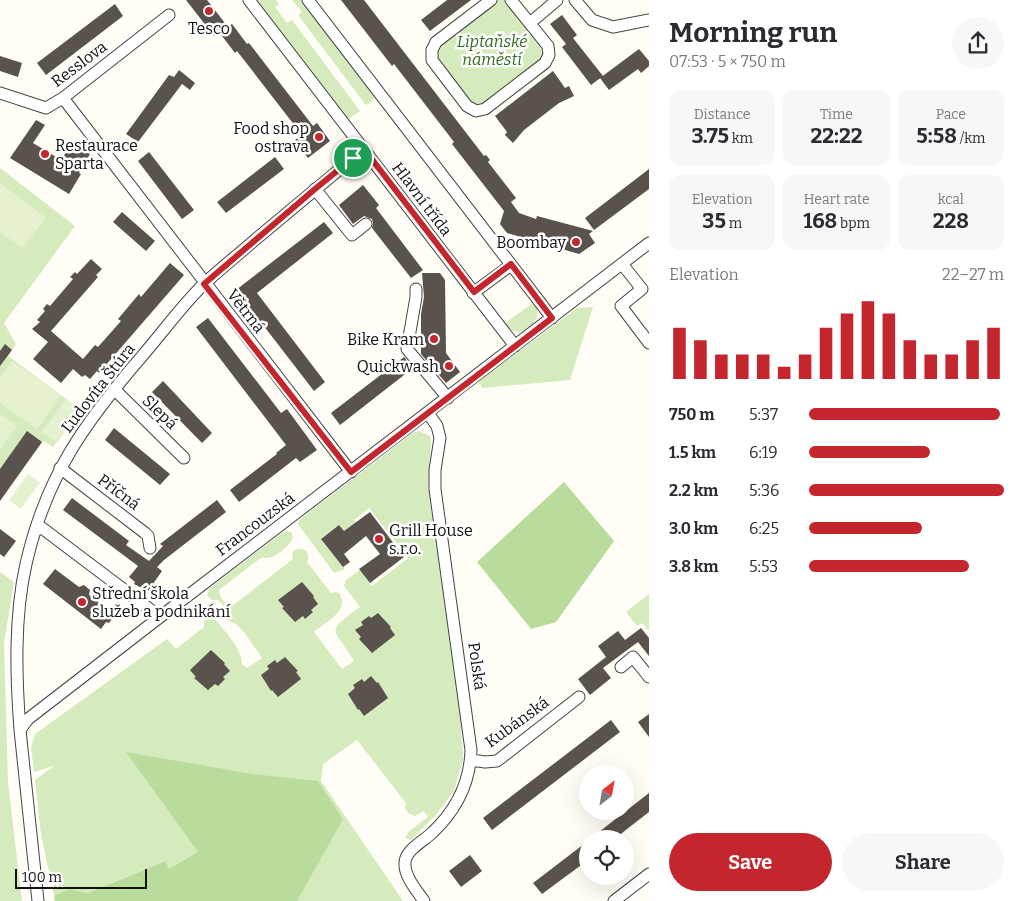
<!DOCTYPE html>
<meta charset="utf-8">
<style>
body{margin:0;font-family:Bitter,serif;background:#f7f7f7;color:#2b2b33;height:100vh;display:flex;flex-direction:column;font-size:19px;white-space:nowrap}
*{box-sizing:border-box;margin:0}
p{font-size:16px;color:#7c7c81}
.icon{flex:none;width:28px;height:28px;fill:none;stroke:currentColor;stroke-width:2;stroke-linecap:round;stroke-linejoin:round}
.map{position:relative;flex:1;overflow:hidden}
.side{display:flex;flex-direction:column;background:#fff;width:375px}
.side>*{flex:none}
.needle{width:32px;rotate:31deg}
.controls{position:absolute;left:579px;top:765px;display:grid;gap:10px}
.controls a{display:grid;place-items:center;width:55px;height:55px;border-radius:50%;background:#fff;box-shadow:0 5px 20px #0002;font-size:25px}
.scale{position:absolute;left:15px;bottom:12px;width:132px;box-sizing:border-box;padding-left:5px;border:2px solid #111;border-top:0;font-size:14px;line-height:18px;white-space:nowrap;color:#111;-webkit-text-stroke:4px #fff;paint-order:stroke}
.pin{position:absolute;display:grid;place-items:center;width:42px;height:42px;color:#fff;margin:-21px;border:2px solid #fff;border-radius:50%;box-shadow:0 1px 5px #0007}
.round{display:grid;place-items:center;flex:none;width:52px;height:52px;border-radius:26px;background:#f7f7f7}
.summary{display:flex;align-items:center;justify-content:space-between;height:85px;padding:0 20px}
h1{font-size:28px;font-weight:700;line-height:38px}
.figures{display:grid;grid-template-columns:repeat(3,1fr);gap:8px;height:85px;padding:5px 20px}
.figures div{display:grid;align-content:center;border-radius:12px;background:#f7f7f7;text-align:center}
.figures b{font-size:21px;font-weight:700}
.figures small{font-size:14px;font-weight:400}
.figures p{font-size:14px}
.chart{height:140px;padding:10px 20px}
.chart p{display:flex;justify-content:space-between}
.chart svg{width:100%;height:90px;margin-top:5px;stroke:#c4262e;stroke-width:6}
.cta{display:flex;gap:10px;margin-top:auto;padding:10px 20px}
.cta a{flex:1;height:58px;border-radius:30px;background:#c4262e;color:#fff;font-size:20px;font-weight:700;line-height:58px;text-align:center}
.cta a+a{background:#f7f7f7;color:#2b2b33}
ul{padding:0 20px;list-style:none;font-size:16px}
li{display:grid;grid-template-columns:80px 60px 1fr;align-items:center;height:38px}
li i{height:12px;border-radius:6px;background:#c4262e}
main{display:flex;flex:1;min-height:0}
.map>svg:first-child{display:block}
.green{fill:#d5ebbd}
.forest{fill:#b9dc9c}
.pitch{fill:#e6f2cf}
.building{fill:#5a524d}
.lines{fill:none;stroke-linecap:round;stroke-linejoin:round}
.minor-casing{stroke:#444;stroke-width:13}
.minor{stroke:#fff;stroke-width:11}
.route-casing{stroke:#fff;stroke-width:10}
.route{stroke:#c4262e;stroke-width:6}
.poi-dot{fill:#c4262e;stroke:#fff;stroke-width:2}
.labels{text-anchor:middle;dominant-baseline:central;stroke-width:5;stroke-linejoin:round;paint-order:stroke}
.poi-label{font-size:16px;fill:#111;stroke:#fff;text-anchor:end}
.park-label{font-size:16px;font-style:italic;fill:#2f6b1f;stroke:#fff}
.street-label{font-size:16px;fill:#111;stroke:#fff}
</style>
<main>
<div class="map">
<svg width="649" height="901" viewBox="0 0 649 901">
<rect width="100%" height="100%" fill="#fffdf5"/>
<path class="green" d="M255,0H276L279,4L275,7L287,23L292,20L360,111L350,118H346Z
M292,0H303L376,96L368,105L365,104L298,15L302,12Z
M494,0H508L543,44L544,59L487,103L479,105L469,100L436,55L437,47Z
M0,168L75,226L4,323L16,344L8,356L80,409L53,447L44,441L42,442L2,497L0,495Z
M534,302C543,315 533,327 520,332L513,331L504,324Z
M593,307L570,380L482,388L479,381L577,308Z
M419,431L430,436L431,442L428,485L431,508L460,712L463,760L454,791L435,816L411,840L405,838L408,832L428,817L424,811L415,816L408,813L405,808L406,803L357,740L323,764L321,781L403,901H234L169,869L164,861L88,893L69,889L54,896L41,834L35,780L54,766L34,772L31,747L35,734L167,639L176,649L204,627V620L211,617L215,619C225,632 242,648 242,664L247,668L262,658C258,652 242,628 237,625C229,619 224,623 220,609L223,605L218,600H212L207,595L210,588L283,532L287,531L292,533L293,538C288,547 272,562 262,557L219,590C220,599 224,603 232,606L293,559L292,553L295,550C304,546 311,553 307,562L331,593L335,592L339,593C351,611 325,622 314,632L342,669L354,661C334,627 323,634 360,607L344,586L346,580L360,570L372,586L408,558L369,508L354,520L356,522L344,531L339,525L321,538L345,569L334,573L298,524L299,520L414,432Z
M0,572L14,582L4,643L8,782L22,901H0Z
M649,594V631L642,623L637,626L626,612Z"/>
<path class="forest" d="M564,482L614,541L556,622L531,629L477,562Z
M126,752L252,774L318,781L343,819L297,901H55L54,896L69,889L88,893L165,861L169,869L198,852Z"/>
<path class="pitch" d="M0,183L46,218L22,248L0,232Z
M12,361L61,395L37,429L0,403V377Z
M66,399L81,409L57,443L42,432Z
M0,414L17,426L0,450Z
M28,474L40,482L21,509L9,500Z"/>
<path class="building" d="M186,0H207L228,27L232,24L247,44L249,43L313,126L317,123L330,141L308,158L295,140L302,135L237,51L235,53L219,32L214,36Z
M341,0H364L484,156L486,155L490,160L488,162L516,198L511,202L519,213L536,219L537,216L593,231L589,234L595,243L579,254L507,233L500,224L504,211L452,144L454,142L394,64L392,66Z
M447,0H471L430,31L421,20Z
M115,4L123,16L46,75L37,63Z
M562,15L577,35L573,38L603,76L591,85L562,47L566,44L550,24Z
M639,49L649,61V66L641,73L638,69L609,90L600,78Z
M0,56L22,63L18,77L0,71Z
M179,70L195,83L190,90L182,84L138,142L126,134L169,75L174,77Z
M553,71L565,88L569,86L574,96L559,103L524,130L513,143L505,135L507,132L495,116Z
M36,120L45,125L33,143L61,160L72,143L90,154L79,173L81,174L69,194L10,158Z
M149,152L194,210L182,219L138,161Z
M275,157L284,169L226,213L217,202Z
M649,169V189L594,230L585,218Z
M363,185L379,205L376,208L423,270L411,278L372,228L373,223L372,219L364,216L353,224L339,205Z
M122,212L155,241L146,251L113,222Z
M324,222L333,233L257,293L325,382L314,391L236,290Z
M91,259L102,269L96,275L98,277L51,331L83,359L95,345L98,347L121,321L118,319L139,294L141,297L170,263L184,275L99,373L97,371L90,379L85,375L82,377L73,369L61,383L33,359L48,342L32,329L40,322L37,320L45,311L43,309L47,304L50,306L73,279L70,277L75,272L77,274Z
M422,273H440L445,280L446,353L460,372L446,383L421,354V314L424,297Z
M208,318L281,413L287,409L317,450L300,462L296,458L239,502L230,490L277,454L276,453L286,445L196,327Z
M5,344L12,350L0,366V351Z
M404,357L413,368L340,425L331,413Z
M163,381L212,433L202,443L152,392Z
M114,428L170,474L160,485L105,440Z
M27,431L42,442L0,501V469Z
M72,498L129,541L126,545L149,561L163,546L160,544L217,500L226,512L164,560L157,567L162,571L148,591L134,584L135,582L129,577L138,566L63,510Z
M370,512L404,557L370,583L359,569L380,554L366,536L344,554L350,562L343,567L321,539L339,525L344,531Z
M0,529L16,541L4,557L0,554Z
M55,569L79,587L84,585L90,590L89,595L115,615L109,623L106,622L101,629L43,584Z
M302,582L314,596L313,597L318,604L311,610L313,612L305,619L303,616L295,622L282,608L284,607L278,600Z
M378,613L391,627L390,628L395,635L372,653L359,639L361,637L355,630L363,625L361,622L369,616L371,618Z
M641,628L649,638V656L638,642L603,668L611,678L590,695L578,679L606,657L598,646L618,631L625,640Z
M211,650L225,663L224,664L230,671L223,677L225,679L218,686L215,684L208,690L194,678L196,677L190,670Z
M285,657L298,671L296,672L301,679L278,697L272,690L271,691L261,675L269,669L267,666L275,660L277,663Z
M371,676L377,683L378,682L388,698L364,716L359,709L358,710L348,694L355,688L353,685L362,679L364,682Z
M649,714V737L638,722Z
M611,720L620,732L492,830L483,818Z
M649,793V812L627,829L615,839H590Z
M588,841V860L542,894L533,883Z
M470,855L482,871L461,887L449,871Z"/>
<g class="lines">
<g class="minor-casing">
<path id="minor" d="M249,0L515,346
M308,0L552,318
M491,0L436,42L432,50V60L467,106L476,111L485,109L545,63L549,55L548,46L511,0
M575,0L592,20L613,27L649,20
M530,23L557,0
M0,93L46,108L63,98L169,15
M63,98L351,472
M315,189L352,235L366,224
M622,264L642,289L621,306L649,343
M416,289V297L407,349L448,398
M473,293L511,265
M114,389L184,458
M60,468L145,533L148,536L150,548
M36,530L42,528L160,617
M621,667L633,657L649,677
M20,730C16,677 14,617 26,564C46,476 85,422 143,355C163,332 182,305 205,283C221,268 239,254 256,239C292,209 328,179 364,149
M471,760L485,762L497,761L579,697
M38,901L20,730L28,719L160,617L649,243
M424,901C417,891 404,876 405,863C405,850 424,841 433,832C456,810 470,783 471,750L435,489V470L440,438L437,426L428,413
M614,901L649,874"/>
</g>
<use href="#minor" class="minor"/>
</g>
<g class="lines">
<g class="route-casing">
<path id="route" d="M364,149L474,292L511,264L552,318L351,472L204,284L315,189Z"/>
</g>
<use href="#route" class="route"/>
</g>
<g class="poi-dot">
<circle cx="209" cy="11" r="5"/>
<circle cx="319" cy="137" r="5"/>
<circle cx="45" cy="154" r="5"/>
<circle cx="576" cy="242" r="5"/>
<circle cx="434" cy="339" r="5"/>
<circle cx="449" cy="366" r="5"/>
<circle cx="379" cy="539" r="5"/>
<circle cx="82" cy="602" r="5"/>
</g>
<g class="labels">
<g class="poi-label">
<text x="209" y="28" text-anchor="middle">Tesco</text>
<text x="309" y="128">Food shop<tspan x="309" dy="18">ostrava</tspan></text>
<text x="55" y="145" text-anchor="start">Restaurace<tspan x="55" dy="18">Sparta</tspan></text>
<text x="566" y="242">Boombay</text>
<text x="424" y="339">Bike Kram</text>
<text x="439" y="366">Quickwash</text>
<text x="389" y="530" text-anchor="start">Grill House<tspan x="389" dy="18">s.r.o.</tspan></text>
<text x="92" y="593" text-anchor="start">Střední škola<tspan x="92" dy="18">služeb a podnikání</tspan></text>
</g>
<g class="park-label">
<text x="492" y="41">Liptaňské<tspan x="492" dy="18">náměstí</tspan></text>
</g>
<g class="street-label">
<text transform="translate(79 64) rotate(-37)">Resslova</text>
<text transform="translate(422 199) rotate(53)">Hlavní třída</text>
<text transform="translate(246 311) rotate(52)">Větrná</text>
<text transform="translate(98 388) rotate(-52)">Ľudovíta Štúra</text>
<text transform="translate(160 412) rotate(44)">Slepá</text>
<text transform="translate(119 492) rotate(37)">Příčná</text>
<text transform="translate(255 524) rotate(-37)">Francouzská</text>
<text transform="translate(477 666) rotate(82)">Polská</text>
<text transform="translate(517 722) rotate(-36)">Kubánská</text>
</g>
</g>
</svg>
<div class="controls">
<a><svg class="needle" viewBox="-14 -14 28 28"><path d="M0-13l5 13h-10z" fill="#e53935"/><path d="M0 13l5-13h-10z" fill="#7c7c81"/></svg></a>
<a><svg class="icon" aria-label="locate" viewBox="0 0 24 24"><circle cx="12" cy="12" r="6"/><path d="M12 2v4M12 18v4M2 12h4M18 12h4"/></svg></a>
</div>
<div class="scale">100 m</div>
<div class="pin" style="left:353px;top:158px;background:#1e9e55"><svg class="icon" aria-label="arrive" viewBox="0 0 24 24"><path d="M6 21V4h12l-3 4 3 4H6"/></svg></div>
</div>
<section class="side">
<div class="summary"><div><h1>Morning run</h1><p>07:53 · 5 × 750 m</p></div><a class="round"><svg class="icon" aria-label="share" viewBox="0 0 24 24"><path d="M12 15V3M7 8l5-5 5 5M5 13v7h14v-7"/></svg></a></div>
<div class="figures">
<div><p>Distance</p><b>3.75<small> km</small></b></div>
<div><p>Time</p><b>22:22</b></div>
<div><p>Pace</p><b>5:58<small> /km</small></b></div>
</div>
<div class="figures">
<div><p>Elevation</p><b>35<small> m</small></b></div>
<div><p>Heart rate</p><b>168<small> bpm</small></b></div>
<div><p>kcal</p><b>228</b></div>
</div>
<div class="chart"><p><span>Elevation</span>22–27 m</p>
<svg viewBox="0 0 160 44" preserveAspectRatio="none"><path d="M5 44V19M15 44V25M25 44V32M35 44V32M45 44V32M55 44V38M65 44V32M75 44V19M85 44V12M95 44V6M105 44V12M115 44V25M125 44V32M135 44V32M145 44V25M155 44V19"/></svg>
</div>
<ul>
<li><b>750 m</b>5:37<i style="width:98%"></i></li>
<li><b>1.5 km</b>6:19<i style="width:62%"></i></li>
<li><b>2.2 km</b>5:36<i style="width:100%"></i></li>
<li><b>3.0 km</b>6:25<i style="width:58%"></i></li>
<li><b>3.8 km</b>5:53<i style="width:82%"></i></li>
</ul>
<div class="cta"><a>Save</a><a>Share</a></div>
</section>
</main>
